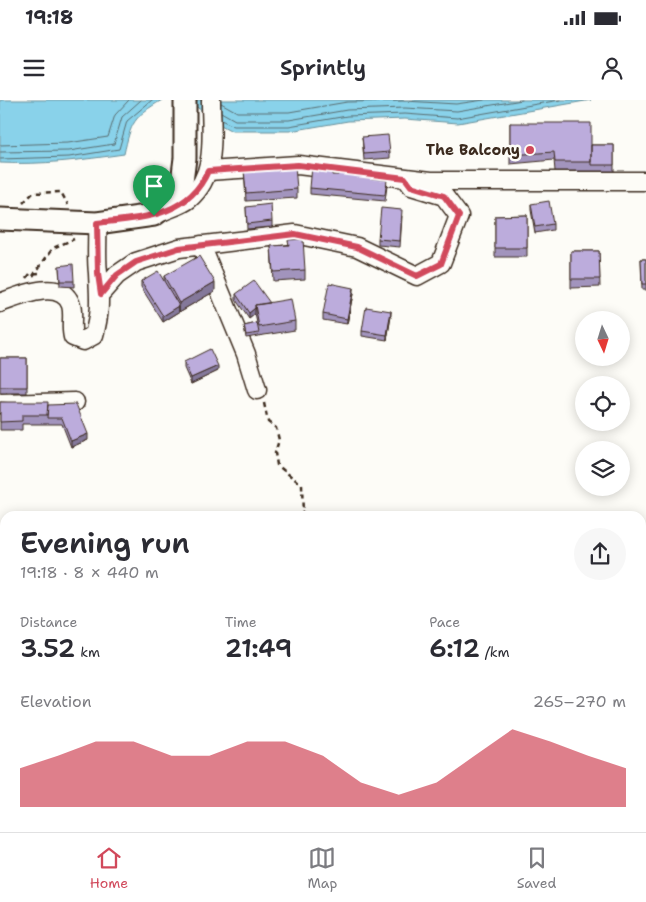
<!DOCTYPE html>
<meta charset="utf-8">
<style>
body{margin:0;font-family:"Shantell Sans",sans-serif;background:#f7f7f7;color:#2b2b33;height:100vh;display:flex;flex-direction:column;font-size:19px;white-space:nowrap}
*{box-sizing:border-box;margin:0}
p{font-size:16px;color:#7c7c81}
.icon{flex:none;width:28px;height:28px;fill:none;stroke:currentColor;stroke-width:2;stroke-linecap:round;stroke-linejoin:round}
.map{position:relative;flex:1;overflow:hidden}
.side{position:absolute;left:0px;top:411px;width:646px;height:321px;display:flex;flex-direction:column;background:#fff;border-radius:15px 15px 0 0;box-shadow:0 2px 12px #0003}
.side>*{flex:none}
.needle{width:32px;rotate:176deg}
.fabs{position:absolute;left:575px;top:211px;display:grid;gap:10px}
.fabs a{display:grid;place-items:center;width:55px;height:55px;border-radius:50%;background:#fff;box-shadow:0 2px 12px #0003;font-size:25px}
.pin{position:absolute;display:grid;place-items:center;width:42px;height:42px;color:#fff;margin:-51px -21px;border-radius:50% 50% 50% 0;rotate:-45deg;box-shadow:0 0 5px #0007}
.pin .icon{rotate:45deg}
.round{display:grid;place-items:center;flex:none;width:52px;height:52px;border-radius:26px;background:#f7f7f7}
.summary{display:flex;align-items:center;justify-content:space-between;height:85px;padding:0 20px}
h1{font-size:28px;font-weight:600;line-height:38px}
.figures{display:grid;grid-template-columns:repeat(3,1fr);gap:8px;height:85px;padding:5px 20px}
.figures div{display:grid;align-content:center}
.figures b{font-size:25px;font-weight:600}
.figures small{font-size:14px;font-weight:400}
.figures p{font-size:14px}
.chart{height:140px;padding:10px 20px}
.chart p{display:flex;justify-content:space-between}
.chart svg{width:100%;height:90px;margin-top:5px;fill:#d1495b;opacity:.7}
.status{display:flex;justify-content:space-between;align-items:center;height:35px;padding:0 25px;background:#fff;direction:ltr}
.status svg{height:14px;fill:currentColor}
header{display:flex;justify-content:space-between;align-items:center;height:65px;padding:0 20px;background:#fff;font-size:22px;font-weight:600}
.tabs{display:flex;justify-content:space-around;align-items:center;height:70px;border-top:1px solid #e1e1e2;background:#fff;font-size:14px;color:#7c7c81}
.tabs a{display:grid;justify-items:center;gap:2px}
.tabs .on{color:#d1495b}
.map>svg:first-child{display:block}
.green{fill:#c7e59c;stroke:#81885d}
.water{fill:#89d2ea;stroke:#6a8f98}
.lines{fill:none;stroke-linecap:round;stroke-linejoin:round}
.shore{stroke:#5a6d70;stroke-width:1}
.minor-casing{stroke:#3b2a1e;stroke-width:21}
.major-casing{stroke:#3b2a1e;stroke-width:25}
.path{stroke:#3b2a1e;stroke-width:2.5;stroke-dasharray:5 4;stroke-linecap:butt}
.minor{stroke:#fdfcf7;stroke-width:18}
.major{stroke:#fdfcf7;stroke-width:21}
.wall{fill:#a294bd;stroke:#3b2a1e}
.shaded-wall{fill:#84789a;stroke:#3b2a1e}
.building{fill:#bcacdc;stroke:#3b2a1e}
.route-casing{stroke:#fff;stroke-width:10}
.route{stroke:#d1495b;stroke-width:6}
.poi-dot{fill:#d1495b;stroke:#fdfcf7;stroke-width:2}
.labels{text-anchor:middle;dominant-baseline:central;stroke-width:5;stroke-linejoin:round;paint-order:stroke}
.poi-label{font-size:15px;font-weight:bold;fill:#3b2a1e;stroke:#fdfcf7;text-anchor:end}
</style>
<div class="status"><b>19:18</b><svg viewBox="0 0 49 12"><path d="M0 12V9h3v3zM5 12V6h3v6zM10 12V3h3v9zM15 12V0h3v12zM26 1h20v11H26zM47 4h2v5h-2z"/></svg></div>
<header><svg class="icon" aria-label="menu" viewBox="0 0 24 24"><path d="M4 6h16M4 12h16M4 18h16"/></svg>Sprintly<svg class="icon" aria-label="person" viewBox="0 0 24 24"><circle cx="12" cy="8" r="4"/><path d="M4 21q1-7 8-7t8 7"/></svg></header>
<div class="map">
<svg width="646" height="732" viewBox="0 0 646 732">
<rect width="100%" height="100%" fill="#fdfcf7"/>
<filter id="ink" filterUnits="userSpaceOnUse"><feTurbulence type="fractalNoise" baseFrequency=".02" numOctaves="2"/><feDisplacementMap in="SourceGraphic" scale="10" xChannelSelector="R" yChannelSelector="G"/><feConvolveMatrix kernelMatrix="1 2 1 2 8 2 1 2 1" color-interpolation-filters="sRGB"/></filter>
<g filter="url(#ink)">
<path class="green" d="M646,533V732H0V583H5V728H641V534Z"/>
<path class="water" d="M0,0H162C133,17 131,23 124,54C82,60 42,65 0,63Z
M183,0H591L458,23L405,19L348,21L290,31H232L217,23L193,4Z"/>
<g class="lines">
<path class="shore" d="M221,3L237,12H289L347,2L405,1L456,4L484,0
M221,12L235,20H289L347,10L405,8L457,11L522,0
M221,20L234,26H289L347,16L405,14L457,18L560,0
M0,45L68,43L108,37L115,15L129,0
M0,52L69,51L114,44L122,17L141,0
M0,59L69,57L119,49L127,21L152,0"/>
<g class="minor-casing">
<path id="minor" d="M208,71L298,65L431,81H646
M161,112C170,108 182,105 189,99C218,74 211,34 211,0
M201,145L246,254L257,290
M101,193L117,175L136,162L179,148L295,134L357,147L417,176L441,163L459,116L444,96L411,86L405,78
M0,203C19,196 62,177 71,205C74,215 70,226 73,237L83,241L94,235C101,210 99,198 98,173C96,157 98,139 97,123
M0,304L75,302"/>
</g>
<g class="major-casing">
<path id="major" d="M0,119L97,123L154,115L171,102L182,82L185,58V0"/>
</g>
<path class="path" d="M23,103L33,93L61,92L68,105
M33,176L53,148L74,139
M27,178L30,174L39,173
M264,303L268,322L276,328L279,340L275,353L277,365L302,385L303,416
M322,732L325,728"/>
<use href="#minor" class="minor"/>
<use href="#major" class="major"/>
</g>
<path class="wall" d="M510,23L591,45H614V71H555L554,60L510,64Z
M362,37L390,52V58L364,60Z
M244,69L297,89V98L246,101Z
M332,75L372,78L387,86L385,101L310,94V88Z
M531,104L553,124V130L535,133L531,110Z
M246,107L272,121V127L247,129Z
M527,115V157H495V116Z
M402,116L400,147L378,145V139Z
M271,146L305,170V179L273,181Z
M571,151H599L600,187L571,188Z
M641,159H646V190H642Z
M59,166L74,181V187L60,186Z
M164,176L215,191L179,212V210V212L163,222L141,187V181H164Z
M236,194L270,203L295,221V230L246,238L244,226L257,223L255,214L249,219L236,200Z
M353,194L347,224L323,220V214Z
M391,216L387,240L362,236V231Z
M0,258H27V293H0Z
M184,262L218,271L191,284L184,268Z
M0,302L48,305L88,340L71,347L62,324H22V330H0Z"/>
<path class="shaded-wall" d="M215,182V191L179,212V203Z
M353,188V194L347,224V219Z
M179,206V212L163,222V216Z
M255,208V214L249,219V213Z
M391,211V216L387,240V235Z
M218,266V271L191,284V278Z
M88,334V340L71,347V341Z"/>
<path class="building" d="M510,23H591V62H555L554,52L510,55Z
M388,35L390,52L364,54L362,37Z
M591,45H614V65H591Z
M295,66L297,89L246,93L244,69Z
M312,66L332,67V75H338V68L372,72L371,78L387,80L385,95L310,88Z
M549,101L553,124L535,127L531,104Z
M271,104L272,121L247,124L246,107Z
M381,108L402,110L400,141L378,139Z
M527,115V148H495V116Z
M303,139L305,170L273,172L271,146L289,145L288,140Z
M571,151H599L600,179H571Z
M199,156L215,182L179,203L164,176Z
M641,159H646V184H642Z
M73,164L74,181H60L59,166Z
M158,171L179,206L163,216L141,181Z
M254,181L270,203L255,205V208L249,213L236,194Z
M329,183L353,188L347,219L323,214Z
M291,199L295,221L259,227L255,205Z
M366,207L391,211L387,235L362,231Z
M257,223L259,233L246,235L244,226Z
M210,249L218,266L191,278L184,262Z
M0,258H27V287H0Z
M0,302H48L47,315H22V321L0,322Z
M76,304L88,334L71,341L62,318H47L48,305Z"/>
</g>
<g class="lines" filter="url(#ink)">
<g class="route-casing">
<path id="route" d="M298,65L405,78L411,86L444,96L459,116L441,164L417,176L357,147L295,134L179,148L136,162L117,175L101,194L98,174L97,123C141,118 188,117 208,71Z"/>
</g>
<use href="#route" class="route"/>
</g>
<circle class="poi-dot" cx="530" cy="50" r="5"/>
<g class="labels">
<g class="poi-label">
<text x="520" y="50">The Balcony</text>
</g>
</g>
</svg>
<div class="fabs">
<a><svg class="needle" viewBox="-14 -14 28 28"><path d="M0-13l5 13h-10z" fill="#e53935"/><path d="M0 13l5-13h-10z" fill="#7c7c81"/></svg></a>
<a><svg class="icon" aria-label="locate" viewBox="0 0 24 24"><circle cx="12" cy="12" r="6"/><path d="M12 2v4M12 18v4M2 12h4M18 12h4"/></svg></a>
<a><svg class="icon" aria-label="layers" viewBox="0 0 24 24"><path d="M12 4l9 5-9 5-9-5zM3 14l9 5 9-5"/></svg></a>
</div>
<div class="pin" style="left:154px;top:116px;background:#1e9e55"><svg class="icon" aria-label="arrive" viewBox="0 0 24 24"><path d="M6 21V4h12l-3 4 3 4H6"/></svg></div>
<section class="side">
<div class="summary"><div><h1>Evening run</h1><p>19:18 · 8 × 440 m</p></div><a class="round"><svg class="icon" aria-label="share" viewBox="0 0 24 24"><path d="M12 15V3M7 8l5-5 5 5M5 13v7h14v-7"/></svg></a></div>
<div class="figures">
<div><p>Distance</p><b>3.52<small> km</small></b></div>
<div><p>Time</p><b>21:49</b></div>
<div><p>Pace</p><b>6:12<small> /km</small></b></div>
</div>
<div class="chart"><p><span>Elevation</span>265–270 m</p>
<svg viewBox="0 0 160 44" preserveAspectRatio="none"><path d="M0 44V25L10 19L20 12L30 12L40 19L50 19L60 12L70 12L80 19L90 32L100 38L110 32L120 19L130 6L140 12L150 19L160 25V44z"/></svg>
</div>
</section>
</div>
<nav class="tabs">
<a class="on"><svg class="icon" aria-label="home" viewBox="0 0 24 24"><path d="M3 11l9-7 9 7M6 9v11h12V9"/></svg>Home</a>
<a><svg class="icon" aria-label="map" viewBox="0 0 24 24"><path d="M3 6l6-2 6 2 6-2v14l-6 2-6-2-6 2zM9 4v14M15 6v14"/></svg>Map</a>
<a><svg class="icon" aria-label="saved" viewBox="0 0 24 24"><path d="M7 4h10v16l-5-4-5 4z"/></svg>Saved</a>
</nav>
